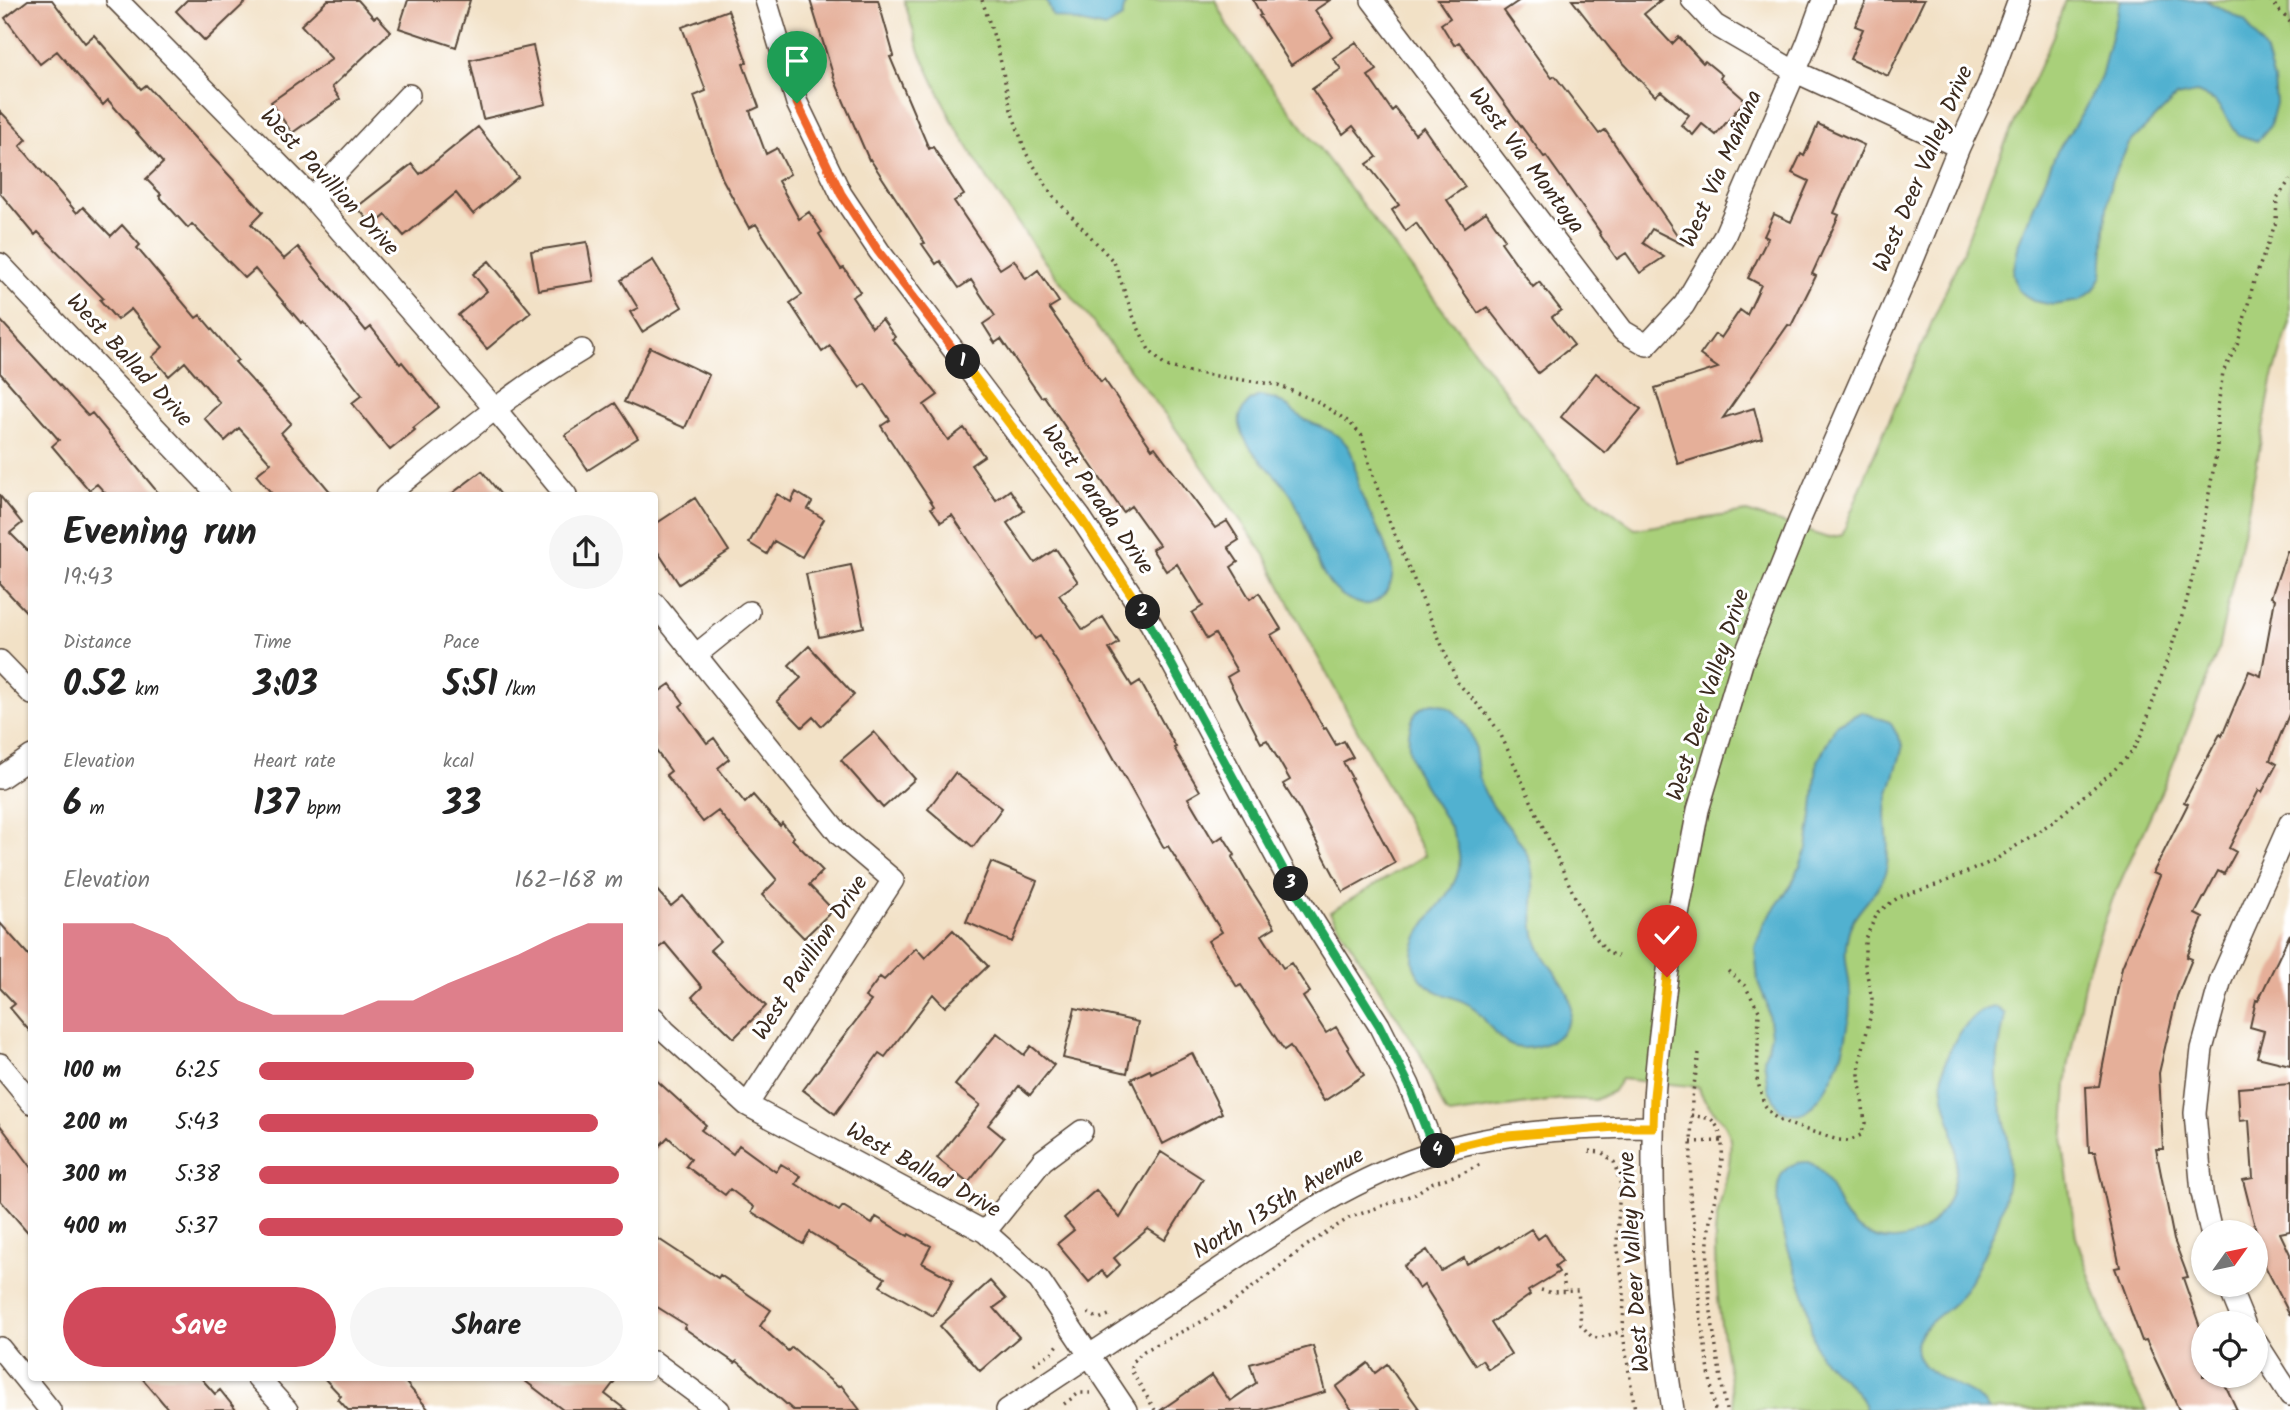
<!DOCTYPE html>
<meta charset="utf-8">
<style>
body{margin:0;font-family:Kalam,sans-serif;background:#f6f6f6;color:#222;height:100vh;display:flex;flex-direction:column;font-size:26px;white-space:nowrap}
*{box-sizing:border-box;margin:0}
p{font-size:23px;color:#767676}
.icon{flex:none;width:38px;height:38px;fill:none;stroke:currentColor;stroke-width:2;stroke-linecap:round;stroke-linejoin:round}
.map{position:relative;flex:1;overflow:hidden}
.details{position:absolute;left:28px;top:492px;width:630px;height:889px;display:flex;flex-direction:column;background:#fff;border-radius:7px;box-shadow:0 2px 5px #0004}
.details>*{flex:none}
.needle{width:46px;rotate:57deg}
.controls{position:absolute;left:2191px;top:1220px;display:grid;gap:14px}
.controls a{display:grid;place-items:center;width:77px;height:77px;border-radius:50%;background:#fff;box-shadow:0 2px 5px #0004;font-size:35px}
.pin{position:absolute;display:grid;place-items:center;width:60px;height:60px;color:#fff;margin:-72px -30px;border-radius:50% 50% 50% 0;rotate:-45deg;box-shadow:0 0 7px #0007}
.pin .icon{rotate:45deg}
.km{position:absolute;width:35px;height:35px;margin:-18px;border-radius:50%;background:#222;color:#fff;font-size:19px;line-height:35px;text-align:center}
.round{display:grid;place-items:center;flex:none;width:74px;height:74px;border-radius:37px;background:#f6f6f6}
.overview{display:flex;align-items:center;justify-content:space-between;height:119px;padding:0 35px}
h1{font-size:38px;font-weight:700;line-height:52px}
.figures{display:grid;grid-template-columns:repeat(3,1fr);gap:10px;height:119px;padding:7px 35px}
.figures div{display:grid;align-content:center}
.figures b{font-size:35px;font-weight:700}
.figures small{font-size:19px;font-weight:400}
.figures p{font-size:19px}
.chart{height:196px;padding:14px 35px}
.chart p{display:flex;justify-content:space-between}
.chart svg{width:100%;height:126px;margin-top:7px;fill:#d1495b;opacity:.7}
.primary-button{display:flex;gap:14px;margin-top:auto;padding:14px 35px}
.primary-button a{flex:1;height:80px;border-radius:42px;background:#d1495b;color:#fff;font-size:28px;font-weight:700;line-height:80px;text-align:center}
.primary-button a+a{background:#f6f6f6;color:#222}
ul{padding:0 35px;list-style:none;font-size:23px}
li{display:grid;grid-template-columns:112px 84px 1fr;align-items:center;height:52px}
li i{height:18px;border-radius:9px;background:#d1495b}
.map>svg:first-child{display:block}
.green{fill:#a9d07a;stroke:#727d4c;stroke-width:2}
.water{fill:#51b1d0;stroke:#466e77;stroke-width:2}
.building{fill:#e5af99}
.lines{fill:none;stroke-linecap:round;stroke-linejoin:round}
.minor-casing{stroke:#564537;stroke-width:24}
.path{stroke:#564537;stroke-width:3.5;stroke-dasharray:2 5;stroke-linecap:butt}
.minor{stroke:#fff;stroke-width:21}
.minor-bridge-casing{stroke:#564537;stroke-width:24;stroke-linecap:butt}
.minor-bridge{stroke:#fff;stroke-width:21}
.split-1-casing{stroke:#fff;stroke-width:14}
.split-2-casing{stroke:#fff;stroke-width:14}
.split-3-casing{stroke:#fff;stroke-width:14}
.split-4-casing{stroke:#fff;stroke-width:14}
.split-5-casing{stroke:#fff;stroke-width:14}
.split-1{stroke:#f0652b;stroke-width:9}
.split-2{stroke:#f5b400;stroke-width:9}
.split-3{stroke:#22a559;stroke-width:9}
.split-4{stroke:#22a559;stroke-width:9}
.split-5{stroke:#f5b400;stroke-width:9}
.labels{text-anchor:middle;dominant-baseline:central;stroke-width:6;stroke-linejoin:round;paint-order:stroke}
.street-label{font-size:23px;fill:#3b2a1e;stroke:#fff}
</style>
<div class="map">
<svg width="2290" height="1410" viewBox="0 0 2290 1410">
<rect width="100%" height="100%" fill="#fff"/>
<filter id="ink" filterUnits="userSpaceOnUse"><feTurbulence type="fractalNoise" baseFrequency=".0143" numOctaves="2"/><feDisplacementMap in="SourceGraphic" scale="14" xChannelSelector="R" yChannelSelector="G"/><feConvolveMatrix kernelMatrix="1 2 1 2 8 2 1 2 1" color-interpolation-filters="sRGB"/></filter>
<filter id="wash" filterUnits="userSpaceOnUse"><feTurbulence type="fractalNoise" baseFrequency=".00686" numOctaves="4" result="noise"/><feDisplacementMap in="SourceGraphic" scale="28" xChannelSelector="R" yChannelSelector="G"/><feGaussianBlur stdDeviation="1.57" result="paint"/><feColorMatrix in="noise" values="0 0 0 0 0 0 0 0 0 0 0 0 0 0 0 0 0 1.4 0 .05"/><feComposite in="paint" operator="in"/></filter>
<g filter="url(#wash)">
<rect width="100%" height="100%" fill="#f2e1c6"/>
<path class="green" d="M904,0H1215L1228,27L1273,88L1576,484L1635,529L1747,512L1828,538L1842,535L1871,462L1963,251L1992,173L2054,34L2065,0H2290V322L2272,381L2248,510L2218,650L2170,772L2113,898L2086,974L2068,1068L2063,1145L2076,1237L2120,1362L2146,1410H1735C1725,1352 1714,1294 1715,1235C1716,1203 1733,1172 1730,1140C1728,1115 1703,1110 1699,1087L1621,1079L1612,1092L1595,1100L1562,1099L1450,1115L1445,1111L1420,1053L1330,912L1425,855L1301,626L1265,555L1168,418L1045,262L992,186L953,123L920,52Z"/>
<path class="water" d="M1046,0H1126L1122,18L1105,28L1053,16Z
M2120,0H2205L2245,21L2265,50L2274,81L2276,103L2270,126L2257,141L2239,135L2215,101L2197,93L2176,97L2129,144L2111,181L2106,215L2102,276L2094,290L2080,301L2053,305L2033,301L2018,290L2013,274L2019,242L2056,153L2083,112L2101,77Z
M1259,396C1264,397 1269,397 1274,399C1285,403 1292,411 1301,417C1315,427 1335,429 1346,444C1356,456 1355,475 1359,489C1368,514 1385,537 1391,562C1393,570 1393,581 1388,588C1382,600 1371,607 1358,603C1314,590 1312,533 1293,498C1279,473 1246,455 1240,425C1238,412 1247,401 1259,396Z
M1432,703C1444,703 1456,711 1463,721C1480,742 1473,762 1482,786C1492,813 1521,835 1530,861C1538,888 1528,918 1538,945C1546,967 1572,985 1571,1010C1571,1027 1557,1040 1542,1045C1535,1047 1524,1049 1516,1047C1498,1043 1487,1020 1474,1008C1459,996 1441,997 1427,985C1420,979 1412,968 1413,958C1413,918 1465,895 1459,854C1453,810 1396,772 1411,724C1414,712 1420,707 1432,703Z
M1861,712L1890,722L1903,745C1899,764 1891,783 1887,802C1883,826 1893,852 1884,876C1876,897 1853,911 1848,934C1842,960 1849,967 1850,992C1851,1030 1843,1065 1820,1097C1807,1113 1801,1118 1780,1110L1768,1088L1764,1059L1771,1035L1767,1005L1758,982L1755,948L1764,923L1792,884L1807,849L1813,809L1817,763L1836,725Z
M1996,1007L2005,1014C2002,1035 1996,1055 1997,1077C1998,1098 2005,1119 2008,1140C2012,1171 2006,1200 1995,1229C1987,1248 1969,1289 1954,1303C1943,1314 1916,1329 1916,1346C1916,1381 1975,1384 1989,1410H1866C1859,1386 1836,1377 1821,1357C1810,1342 1811,1318 1806,1300C1798,1270 1744,1160 1809,1162C1840,1179 1830,1217 1867,1234C1885,1243 1905,1242 1922,1231C1954,1210 1961,1166 1953,1131C1949,1112 1940,1093 1943,1073C1945,1058 1953,1042 1962,1030C1971,1018 1980,1008 1996,1007Z"/>
<g id="blocks">
<path class="building" d="M28,0H52L85,43L94,35L141,89L146,85L263,212L251,224L284,259L298,247L366,331L371,327L400,364L402,362L439,407L413,428L415,430L390,450L352,403L362,395L303,321L301,323L255,269L245,278L192,224L188,228L159,196L161,194L146,179L163,163L108,100L103,105L57,51L40,64L5,18Z
M187,0H248L205,41L176,11Z
M328,0H358L374,18L377,16L391,31L332,87L340,99L292,133L271,102L332,59L301,25Z
M408,0H470L456,47L399,28Z
M810,0H878L894,56L890,57L929,149L933,147L964,195L954,201L1000,269L1014,260L1026,279L1038,270L1059,302L1049,308L1101,382L1104,379L1152,449L1155,447L1215,528L1227,521L1239,540L1228,547L1238,562L1231,567L1250,599L1259,593L1281,629L1271,635L1324,729L1326,728L1336,745L1344,741L1353,757L1343,762L1352,778L1350,779L1395,863L1343,892L1299,809L1283,784L1290,780L1267,740L1261,743L1227,677L1237,671L1215,634L1207,639L1192,613L1203,606L1177,564L1166,571L1152,549L1159,545L1131,506L1123,512L1044,396L1041,397L1001,339L995,343L983,324L995,316L971,280L959,288L940,261L936,264L922,244L925,243L870,159L869,160L835,81Z
M1253,0H1330L1315,10L1333,37L1291,65L1259,16L1261,15Z
M1438,0H1520L1504,11L1552,78L1555,76L1599,134L1605,130L1684,245L1652,229L1643,243L1664,257L1640,273L1626,253L1617,259L1599,233L1600,232L1546,156L1544,157L1459,42L1454,45L1441,24L1450,18Z
M1572,0H1661L1644,14L1672,44L1679,37L1703,63L1705,61L1722,75L1720,78L1745,100L1716,135L1702,124L1693,135L1681,125L1689,115L1661,91L1655,96L1612,51Z
M1867,0H1924L1888,76L1850,59L1863,29L1855,26Z
M728,10L747,62L743,64L759,107L750,111L766,154L777,148L790,174L778,181L799,219L809,212L822,232L819,234L841,269L844,268L860,292L852,297L872,327L882,319L895,337L892,339L938,395L924,405L948,440L964,428L984,456L971,465L996,500L1010,490L1024,511L1007,523L1035,563L1056,549L1078,582L1059,595L1083,630L1103,617L1119,643L1109,649L1132,686L1140,681L1176,747L1174,748L1200,791L1188,798L1214,842L1223,836L1235,855L1232,857L1248,885L1275,927L1262,935L1283,968L1291,963L1310,992L1303,997L1326,1033L1336,1027L1349,1048L1348,1049L1364,1075L1324,1101L1290,1046L1284,1050L1241,985L1237,987L1208,941L1222,932L1168,846L1164,848L1081,699L1040,636L1035,639L952,515L941,522L931,508L934,506L881,426L890,420L865,384L860,388L830,346L822,352L790,303L802,295L756,224L749,228L722,178L694,96L706,91L682,27Z
M1356,42L1377,70L1368,76L1392,111L1395,108L1415,134L1423,127L1465,187L1447,200L1465,227L1486,212L1505,239L1501,242L1533,287L1539,282L1561,310L1552,317L1574,345L1538,373L1487,307L1478,313L1416,223L1406,231L1392,210L1399,205L1367,164L1377,157L1353,126L1343,134L1312,89L1341,69L1333,58Z
M533,46L546,104L483,119L470,60Z
M0,111L27,139L20,146L77,213L83,207L111,236L122,225L140,245L137,248L196,318L200,315L238,360L235,362L291,423L281,433L333,495H273L256,475L271,463L239,428L225,441L204,418L220,403L185,362L169,376L152,357L163,347L131,309L117,320L100,300L103,298L38,232L35,235L0,193Z
M1818,124L1864,145L1834,213L1839,215L1812,274L1816,276L1791,326L1788,325L1723,418L1754,408L1762,438L1678,464L1655,388L1718,368L1700,355L1715,334L1721,338L1740,310L1747,315L1761,285L1748,278L1768,238L1764,236L1774,214L1791,222L1809,181L1792,173L1801,154L1804,156Z
M478,127L518,177L473,214L456,193L404,236L386,215L373,226L357,207L412,164L420,174Z
M587,242L594,281L538,290L531,251Z
M653,260L682,307L642,332L630,312L638,308L621,280Z
M489,261L531,312L487,349L458,315L487,291L473,274Z
M0,320L88,416L92,413L160,495H107L97,484L89,490L52,446L59,440L0,373Z
M650,347L709,375L685,428L624,402Z
M1596,373L1641,409L1605,453L1561,417Z
M615,403L638,438L588,470L565,435Z
M482,471L501,495H450Z
M796,492L812,502L808,509L824,519L802,557L774,541L767,554L749,543L777,494L791,502Z
M0,496L22,523L10,533L32,555V618L0,584Z
M695,498L729,551L679,584L654,546V525Z
M2287,551H2290V712L2270,760L2277,764L2262,792L2259,790L2229,848L2236,852L2224,874L2218,871L2195,914L2203,918L2187,957L2192,959L2177,996L2159,1073L2163,1149H2156L2174,1240L2188,1277L2183,1278L2203,1336V1376H2221L2237,1410H2179L2146,1340L2142,1341L2115,1268L2120,1267L2095,1152H2089L2086,1087L2099,1086L2122,967L2160,876L2153,873L2188,804L2184,802L2220,734L2222,736L2249,671L2261,676L2275,599L2271,597Z
M851,565L864,627L819,637L806,574Z
M809,646L854,695L821,726L813,717L802,727L777,701L801,678L789,665Z
M670,684L684,703L680,706L707,743L714,738L729,759L718,768L745,803L753,795L780,826L782,823L794,837L792,839L823,871L809,885L833,910L804,938L762,895L777,880L718,811L703,822L666,775L671,771L654,748V695Z
M874,732L915,779L883,808L841,760Z
M955,773L1002,808L973,847L928,809Z
M991,862L1037,881L1012,942L966,922Z
M654,887L671,906L683,896L720,941L710,950L766,1006L734,1038L692,997L702,987L665,943L654,952Z
M0,923L32,959V1034L10,1008L15,1004L0,988Z
M953,930L988,966L945,1007L933,994L885,1057L879,1053L835,1114L803,1090L871,1001L865,997L880,977L884,980L916,948L925,958Z
M2290,934V1065L2257,1057L2264,1031L2250,1027L2256,1000L2258,1001Z
M1075,1008L1138,1022L1127,1073L1063,1058Z
M997,1033L1024,1055L1031,1046L1054,1065L1030,1095L1019,1086L988,1125L1004,1138L968,1183L937,1158L980,1105L955,1085Z
M1192,1053L1222,1113L1163,1144L1131,1079L1150,1070L1151,1073Z
M654,1078L706,1125L701,1130L733,1154L739,1145L776,1172L781,1164L801,1176L796,1184L839,1211L843,1206L872,1224L876,1217L908,1236L909,1234L931,1246L922,1263L953,1280L933,1316L880,1286L885,1278L810,1232L803,1244L752,1212L754,1207L730,1189L725,1195L686,1166L691,1159L668,1137L654,1152Z
M2290,1084V1231L2280,1233L2290,1254V1315L2265,1266L2243,1180L2253,1178L2249,1120L2240,1121L2238,1088Z
M0,1125L32,1168V1237L0,1200Z
M1161,1152L1203,1179L1165,1240L1148,1229L1114,1258L1120,1265L1107,1277L1102,1271L1089,1282L1057,1244L1074,1230L1064,1218L1096,1190L1120,1218Z
M1531,1229L1538,1239L1545,1234L1562,1261L1555,1266L1559,1272L1528,1291L1530,1295L1491,1323L1511,1354L1488,1369L1482,1360L1475,1365L1424,1285L1419,1289L1404,1266L1427,1250L1441,1271L1464,1258L1467,1264L1500,1246L1501,1248Z
M654,1236L718,1278L720,1275L771,1310L760,1326L788,1351L792,1347L838,1387L841,1385L860,1410H793L737,1361L735,1363L684,1328L686,1325L654,1305Z
M990,1281L1006,1299L994,1308L1019,1337L980,1371L940,1326Z
M1313,1346L1325,1392L1260,1410H1161L1212,1375L1230,1401L1256,1383L1250,1364Z
M1368,1363L1375,1373L1387,1364L1420,1410H1352L1336,1387Z
M141,1377H200L215,1394L220,1390L236,1410H169Z
M323,1377H401L429,1410H348L338,1399L341,1396Z
M520,1377H618L605,1394L626,1410H563Z"/>
</g>
</g>
<g filter="url(#ink)">
<use href="#blocks" fill-opacity="0" stroke="#564537" stroke-width="2"/>
<g class="lines">
<g class="minor-casing">
<path id="minor" d="M117,0L312,198L495,409L566,495
M766,0L797,103L841,194L879,251L1080,517L1151,624L1298,897L1379,1025L1409,1085L1435,1152
M1372,0L1623,331L1647,345L1684,305L1724,237L1807,44L1823,0
M1692,0L1715,25L1794,71L1959,147
M312,198L409,95
M0,264L219,495
M387,495C450,445 512,391 582,350
M654,603L840,835L893,880L747,1105
M697,654L749,612
M0,661L32,694
M0,778L32,756
M1672,945L1698,810L1742,663L1800,519L1903,284L1959,147L1988,85L2019,0
M1667,977C1662,1018 1656,1059 1654,1100C1650,1203 1657,1308 1673,1410
M654,1018L665,1031L747,1105L985,1232L1039,1280L1126,1410
M0,1064L32,1103
M985,1232L1043,1160L1082,1131
M2211,1232L2202,1193L2195,1113L2202,1049L2221,979L2290,823
M2228,1284L2244,1323
M2256,1342L2290,1395
M0,1348L50,1410
M654,1362L719,1410
M257,1377L287,1410
M1007,1410C1077,1364 1146,1318 1215,1272C1284,1226 1353,1178 1433,1153C1501,1131 1582,1127 1653,1127"/>
</g>
<path class="path" d="M982,0L998,49L1011,110L1026,153L1052,195L1114,262L1135,321L1149,350L1165,366L1189,372L1278,385L1318,402L1349,422L1362,436L1370,467L1391,526L1458,683L1488,716L1500,733L1591,932L1608,953L1618,956
M2270,0L2290,22
M1728,971L1745,986L1759,1011L1757,1079L1764,1104L1772,1115L1782,1122L1838,1140L1849,1141L1861,1135L1865,1123L1859,1075L1860,1062L1871,1013L1872,999L1865,965V939L1878,912L1899,897L1942,883L1995,860L2054,821L2113,771L2132,752L2143,731L2185,607L2198,555L2217,449V413L2223,372L2238,343L2254,281L2276,222L2277,198L2290,180
M1699,1053L1692,1098L1690,1198L1695,1227L1700,1314L1715,1410
M1691,1115L1711,1119C1736,1142 1712,1198 1709,1228C1703,1287 1717,1351 1726,1410
M1691,1142L1722,1141
M1589,1151L1601,1152L1614,1162L1620,1182L1617,1243L1624,1292L1623,1334L1635,1410
M1563,1276L1565,1291
M1541,1290L1548,1292L1578,1291L1581,1325L1592,1337L1598,1338L1623,1331
M1088,1313L1099,1319L1109,1315
M1034,1364L1052,1352L1059,1344
M1064,1404L1079,1393H1090
M1155,1410L1131,1370L1133,1361L1144,1351L1199,1323L1231,1304L1306,1246L1349,1218L1415,1194L1431,1183L1463,1173L1481,1164"/>
<use href="#minor" class="minor"/>
<g class="minor-bridge-casing">
<path id="minor-bridge" d="M1667,977L1672,945"/>
</g>
<use href="#minor-bridge" class="minor-bridge"/>
</g>
</g>
<g class="lines" filter="url(#ink)">
<g class="split-1-casing">
<path id="split-1" d="M797,103L841,194L878,251L963,362"/>
</g>
<g class="split-2-casing">
<path id="split-2" d="M963,362L1080,517L1143,612"/>
</g>
<g class="split-3-casing">
<path id="split-3" d="M1143,612L1291,884"/>
</g>
<g class="split-4-casing">
<path id="split-4" d="M1291,884L1379,1025L1409,1085L1435,1152L1438,1151"/>
</g>
<g class="split-5-casing">
<path id="split-5" d="M1438,1151L1496,1137L1615,1127H1653L1654,1096L1667,977"/>
</g>
<use href="#split-1" class="split-1"/>
<use href="#split-2" class="split-2"/>
<use href="#split-3" class="split-3"/>
<use href="#split-4" class="split-4"/>
<use href="#split-5" class="split-5"/>
</g>
<g class="labels">
<g class="street-label">
<text transform="translate(1526 161) rotate(53)">West Via Montoya</text>
<text transform="translate(1722 169) rotate(-66)">West Via Mañana</text>
<text transform="translate(1924 169) rotate(-67)">West Deer Valley Drive</text>
<text transform="translate(329 183) rotate(47)">West Pavillion Drive</text>
<text transform="translate(129 361) rotate(47)">West Ballad Drive</text>
<text transform="translate(1097 500) rotate(55)">West Parada Drive</text>
<text transform="translate(1709 695) rotate(-72)">West Deer Valley Drive</text>
<text transform="translate(811 958) rotate(-57)">West Pavillion Drive</text>
<text transform="translate(923 1171) rotate(29)">West Ballad Drive</text>
<text transform="translate(1279 1204) rotate(-31)">North 135th Avenue</text>
<text transform="translate(1635 1262) rotate(-94)">West Deer Valley Drive</text>
</g>
</g>
</svg>
<div class="controls">
<a><svg class="needle" viewBox="-14 -14 28 28"><path d="M0-13l5 13h-10z" fill="#e53935"/><path d="M0 13l5-13h-10z" fill="#767676"/></svg></a>
<a><svg class="icon" aria-label="locate" viewBox="0 0 24 24"><circle cx="12" cy="12" r="6"/><path d="M12 2v4M12 18v4M2 12h4M18 12h4"/></svg></a>
</div>
<div class="pin" style="left:797px;top:103px;background:#1e9e55"><svg class="icon" aria-label="arrive" viewBox="0 0 24 24"><path d="M6 21V4h12l-3 4 3 4H6"/></svg></div>
<div class="pin" style="left:1667px;top:977px;background:#d93025"><svg class="icon" aria-label="check" viewBox="0 0 24 24"><path d="M5 12l5 5 9-10"/></svg></div>
<b class="km" style="left:963px;top:362px">1</b>
<b class="km" style="left:1143px;top:612px">2</b>
<b class="km" style="left:1291px;top:884px">3</b>
<b class="km" style="left:1438px;top:1151px">4</b>
<section class="details">
<div class="overview"><div><h1>Evening run</h1><p>19:43</p></div><a class="round"><svg class="icon" aria-label="share" viewBox="0 0 24 24"><path d="M12 15V3M7 8l5-5 5 5M5 13v7h14v-7"/></svg></a></div>
<div class="figures">
<div><p>Distance</p><b>0.52<small> km</small></b></div>
<div><p>Time</p><b>3:03</b></div>
<div><p>Pace</p><b>5:51<small> /km</small></b></div>
</div>
<div class="figures">
<div><p>Elevation</p><b>6<small> m</small></b></div>
<div><p>Heart rate</p><b>137<small> bpm</small></b></div>
<div><p>kcal</p><b>33</b></div>
</div>
<div class="chart"><p><span>Elevation</span>162–168 m</p>
<svg viewBox="0 0 160 44" preserveAspectRatio="none"><path d="M0 44V6L10 6L20 6L30 11L40 22L50 33L60 38L70 38L80 38L90 33L100 33L110 27L120 22L130 17L140 11L150 6L160 6V44z"/></svg>
</div>
<ul>
<li><b>100 m</b>6:25<i style="width:59%"></i></li>
<li><b>200 m</b>5:43<i style="width:93%"></i></li>
<li><b>300 m</b>5:38<i style="width:99%"></i></li>
<li><b>400 m</b>5:37<i style="width:100%"></i></li>
</ul>
<div class="primary-button"><a>Save</a><a>Share</a></div>
</section>
</div>
